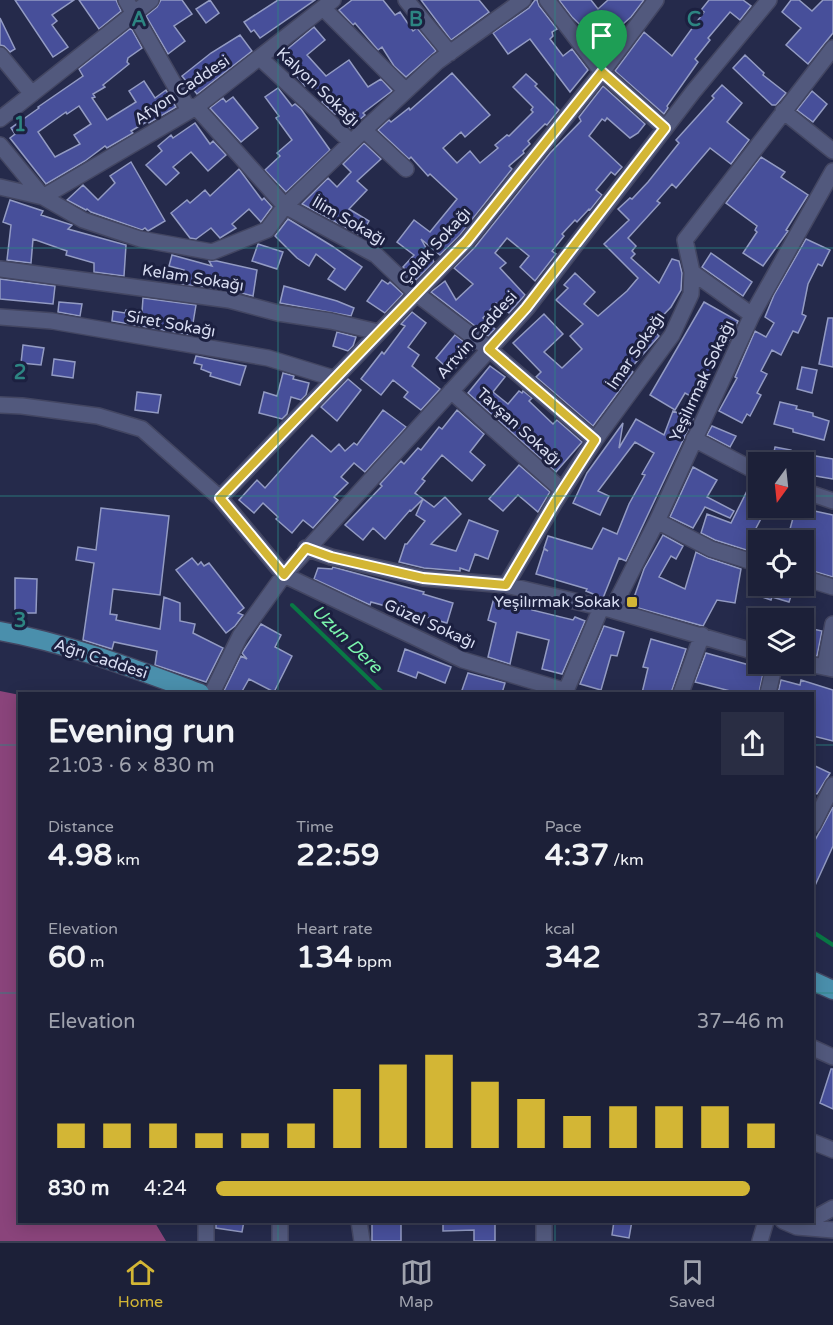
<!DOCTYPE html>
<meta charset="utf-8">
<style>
body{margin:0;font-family:"Varela Round",sans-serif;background:#292d43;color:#f1f3f6;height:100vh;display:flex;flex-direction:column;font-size:22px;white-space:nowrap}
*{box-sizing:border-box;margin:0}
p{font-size:20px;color:#a0a3ae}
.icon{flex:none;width:33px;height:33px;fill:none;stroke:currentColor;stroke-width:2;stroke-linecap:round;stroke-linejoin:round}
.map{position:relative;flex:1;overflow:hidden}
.drawer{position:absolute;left:18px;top:692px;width:796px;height:531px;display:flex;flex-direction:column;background:#1c2038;border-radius:0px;box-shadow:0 3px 15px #0003,0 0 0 2px #3a3e53}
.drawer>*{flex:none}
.needle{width:39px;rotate:195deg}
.buttons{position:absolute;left:748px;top:452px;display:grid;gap:12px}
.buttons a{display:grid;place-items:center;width:66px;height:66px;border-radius:0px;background:#1c2038;box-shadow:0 3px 15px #0003,0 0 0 2px #3a3e53;font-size:30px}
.pin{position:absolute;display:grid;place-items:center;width:51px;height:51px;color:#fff;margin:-62px -26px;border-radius:50% 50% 50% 0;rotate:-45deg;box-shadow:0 0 6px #0007}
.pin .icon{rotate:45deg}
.round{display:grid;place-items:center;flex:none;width:63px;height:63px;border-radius:0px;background:#292d43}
.overview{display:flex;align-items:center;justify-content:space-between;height:102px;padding:0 30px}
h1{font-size:33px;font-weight:700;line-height:45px}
.figures{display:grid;grid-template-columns:repeat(3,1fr);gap:9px;height:102px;padding:6px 30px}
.figures div{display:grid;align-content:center}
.figures b{font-size:30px;font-weight:700}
.figures small{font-size:16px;font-weight:400}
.figures p{font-size:16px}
.chart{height:168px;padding:12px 30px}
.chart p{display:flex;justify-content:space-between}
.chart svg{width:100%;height:108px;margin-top:6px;stroke:#d3b635;stroke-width:6}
ul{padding:0 30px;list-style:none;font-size:20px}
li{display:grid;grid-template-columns:96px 72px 1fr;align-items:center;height:45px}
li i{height:15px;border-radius:8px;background:#d3b635}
.dock{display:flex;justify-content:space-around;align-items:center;height:84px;border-top:2px solid #3a3e53;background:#1c2038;font-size:16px;color:#a0a3ae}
.dock a{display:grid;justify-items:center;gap:3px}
.dock .active{color:#d3b635}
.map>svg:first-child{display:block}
.forest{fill:#8a447b}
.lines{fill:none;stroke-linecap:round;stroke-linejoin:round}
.stream{stroke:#097845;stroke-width:4}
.building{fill:#474f9a;stroke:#939bc3;stroke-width:1.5;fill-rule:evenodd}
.minor-casing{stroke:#434662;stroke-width:18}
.major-casing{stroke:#434662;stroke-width:21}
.minor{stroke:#52597d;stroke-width:15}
.major{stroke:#4a8fac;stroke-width:18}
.route-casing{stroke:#fff;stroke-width:12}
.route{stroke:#d3b635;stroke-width:8}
.grid{fill:none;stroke:#2d8582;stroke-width:1.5;stroke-opacity:0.55}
.poi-dot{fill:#d3b635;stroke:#1c2040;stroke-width:2}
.labels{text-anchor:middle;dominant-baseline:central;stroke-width:6;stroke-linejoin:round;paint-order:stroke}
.street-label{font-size:16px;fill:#d8ddf2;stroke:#1c2040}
.poi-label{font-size:16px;fill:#d8ddf2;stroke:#1c2040;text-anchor:end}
.water-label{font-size:18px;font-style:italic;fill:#7af4ac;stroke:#1c2040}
.grid-label{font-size:20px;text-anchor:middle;font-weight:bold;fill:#2d8582;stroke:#1c2040;stroke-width:6;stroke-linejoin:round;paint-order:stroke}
</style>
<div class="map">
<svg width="833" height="1241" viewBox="0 0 833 1241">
<rect width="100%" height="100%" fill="#252a4b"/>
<path class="forest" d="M0,691L20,695V1221H154L166,1241H0Z"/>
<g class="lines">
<path class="stream" d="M292,605L383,693
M813,932L833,945"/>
</g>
<path class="building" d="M15,0H74L52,15L57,21L52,25L68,47L53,57Z
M79,0H116L121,11L99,29Z
M161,0H182L192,14L174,26L185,41L168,54L146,16L157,7Z
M210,0L219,13L206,23L196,9Z
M278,0H315L260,38L254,30L251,32L244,22Z
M352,0H383L395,15L400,12L413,31L417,28L436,51L406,77L394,66L382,47L378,50L355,23L353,25L339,10Z
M421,0H479L489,12L451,40Z
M535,0H537L539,6L557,29L552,32L553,36L550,39L563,56L572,49L588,70L570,92L530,39L508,54L493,33L529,8Z
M559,0H591L598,9L608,0H644L631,17L615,31L616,32L603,47L572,17Z
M709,0H743L751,6L740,20L730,12L708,38L710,40L695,59L698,62L667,106L668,108L664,114L615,71L644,32L672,56L704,12L701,10Z
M791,0H799L812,11L823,0H833V33L808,64L786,45L801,28L782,12Z
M0,18L15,49L10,52L4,46L0,45Z
M314,27L325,40L307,55L326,76L349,60L368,87L381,79L392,91L363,113L365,115L350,128L337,113L335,114L322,102L325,100L309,82L305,86L279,56Z
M131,28L142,48L128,58L127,62L129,64L103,85L105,87L93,94L95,97L92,98L107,120L136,102L129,91L144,81L155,98L166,90L176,107L149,123L148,121L131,131L133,133L107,148L105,146L85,161L46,184L10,138L15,134L11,128L39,108L38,107L83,76L79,69ZM79,106L91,124L74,135L80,144L55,157L38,132L66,112L67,114Z
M240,35L252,51L197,94L182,76L211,53Z
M745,55L764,73L763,75L786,93L776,105H772L733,68Z
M452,73L490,115L465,137L461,132L443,148L457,163L470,151L480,163L498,148L495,145L507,135L509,136L533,112L531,110L533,107L513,87L526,74L537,84L535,86L559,110L547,125L545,124L528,141L530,144L523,151L524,153L509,166L512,169L460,235L440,255L421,239L434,262L416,280L403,267L414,255L397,242L414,220L430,232L457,199L430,174L428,176L411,157L409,159L378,130L389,120L391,122L409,108L410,110Z
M722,85L742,103L727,122L749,140L731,164L710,148L676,188L672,184L657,201L660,203L628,238L636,246L632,251L635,254L631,258L659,283L672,259L679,261L682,273L681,290L671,307L651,328L659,336L630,369L633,372L593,426L536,377L541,372L513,343L544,314L563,334L544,352L562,368L582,349L570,336L583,324L556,300L568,288L564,285L575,273L595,292L584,304L598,316L627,291L638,278L604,244L629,220L618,209L630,198L632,199L648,182L679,143L676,140L714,98L712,96Z
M603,86L645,124L638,133L630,138L607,118L605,121L602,119L589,136L622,167L615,175L611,172L596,190L602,195L590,210L589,209L577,222L575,220L562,234L564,236L552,251L556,254L535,281L520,267L529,256L507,238L495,253L506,263L500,268L525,295L509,313L496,303L483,318L495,329L488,336L431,292L445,281L456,300L473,284L454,268L475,247L550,153L581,121L579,117Z
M278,88L292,106L295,104L301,109L330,150L286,192L265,170L280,156L277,153L292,140L276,118L279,116L265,97Z
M812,91L827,104L813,122L797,110Z
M233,97L258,128L241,142L210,108L223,98L226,102Z
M195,123L210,144L213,141L226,155L208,171L191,152L173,167L179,173L166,185L146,165L162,151L158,146L171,135L173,138Z
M364,143L381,159L357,181L367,190L349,209L369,221L365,228L379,237L375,243L302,204L328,178L337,187L351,172L343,164Z
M761,157L785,172L781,177L808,195L786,230L788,231L763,266L743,253L757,232L755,230L757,226L726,203Z
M131,162L165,221L148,231L145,228L142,230L91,212L87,209L86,210L67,200L83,185L98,200L115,183L110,176Z
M239,169L262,200L264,198L272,207L261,222L249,209L232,224L236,228L220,238L211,228L196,239L190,238L171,213L187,200L190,203L205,190L210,196Z
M10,200L43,211L41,215L72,225L68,229L126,245L124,276L94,272V263L66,255L67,251L33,239L31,263L7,260L11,225L3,222Z
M288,219L332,246L362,267L345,290L328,279L335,269L316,254L309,266L297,258L275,236Z
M806,239L830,250L822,266L818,264L808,284L802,314L806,316L798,333L793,331L781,355L772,350L761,371L767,374L757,393L761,395L750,416L747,414L742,423L719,411L737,378L735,377L755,331L766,337L774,323L765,317L774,295Z
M258,244L283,252L277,269L252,261Z
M711,253L752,282L743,296L702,267Z
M172,255L212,266L209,261H217L257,270L253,296L230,290L181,284L184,270L169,266Z
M0,279L55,286L53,304L0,299Z
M382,280L388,284L390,282L403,294L385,313L367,301Z
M284,286L337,301L354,308L351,316L280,303Z
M143,298L196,305L191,335L112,321L113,311L125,313L126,310L142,312Z
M59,302L82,304L80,316L58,312Z
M704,302L738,321L730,339L715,363L698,400L685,393L675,410L650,395Z
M412,312L426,323L408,347L419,355L412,366L440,389L421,410L404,397L408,392L393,380L381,395L361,379L382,352L384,354L405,326L401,324Z
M828,318H833V367L819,364Z
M337,332L356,337L353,346L348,351L333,346Z
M455,335L473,349L452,372L436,358Z
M23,345L44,348L41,365L21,363Z
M196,356L246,366L240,385L210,376L211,373L201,369L202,365L194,363Z
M54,359L75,362L73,378L52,375Z
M490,366L505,377L493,392L508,404L519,391L522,393L523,391L532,398L529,401L553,424L557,420L582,442L556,472L468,393Z
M802,367L817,370L812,393L797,389Z
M283,373L294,376L293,379L309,383L306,395L301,400L291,397L287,414L282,419L259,413L264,392L277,396Z
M348,379L361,390L337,421L321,407Z
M137,392L161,395L158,413L135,410Z
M780,402L797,406L796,409L813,413V416L829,421L824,440L793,432V429L774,424Z
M383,410L406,427L365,472L354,463L341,477L348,483L334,497L338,500L313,528L303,520L292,533L276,519L278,517L263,503L254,513L239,500L257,480L265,488L312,435L331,452L339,444L345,451L354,443L357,445Z
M457,410L484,434L470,452L485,465L472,481L442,455L422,479L425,481L415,493L434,507L445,497L461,514L431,544L456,551L469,520L498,531L488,559L475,554L469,571L460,568V571L424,568L399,562L405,544H407L425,521L416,515L423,499L411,511L410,510L385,539L373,528L363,540L345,525L382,486L380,484L401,461L404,464L418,448L421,450L439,427L442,429Z
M673,411L693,419L626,561L619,558L603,598L586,591L587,589L536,574L544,549L548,551L544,548L548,536L592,549L603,528L617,534L629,504L645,475L642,474L654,453L635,442L598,491L609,496L600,515L573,503L587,473L623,423L619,448L636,419L664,435Z
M712,426L736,436L730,447L707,435Z
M775,447L791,450L790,462H772Z
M810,455L833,459V479L804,474V458L809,459Z
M519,465L550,492L538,512L518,495L503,511L489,499Z
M693,467L717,480L707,497L734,511L730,518L705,507L693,528L670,517Z
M752,481L759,483V507H767L754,532L757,533L754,541L759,542V554L715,540L701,533L707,514L731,523Z
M796,507L833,515V577L806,569L812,540H787Z
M101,508L169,516L160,595L113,589L110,614L117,615L116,620L160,629L164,597L180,603V621L195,624L193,633L223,648L206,682L155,665L157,651L114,642L112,649L83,640L94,563L76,560L78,547L96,550Z
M663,535L683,546L676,559L671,556L659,577L685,589L696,552L708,558L741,569L735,603L717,600L703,626L631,606L644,569Z
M192,558L198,565L201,562L204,566L209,563L244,608L238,613L243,615L235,626L226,633L176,570Z
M333,567L424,592L423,594L453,603L447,623L371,602L370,605L314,579L318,568L332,569Z
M15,578L37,579L36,613H15Z
M766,585H776L793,590L789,602L772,597L771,600L762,597Z
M494,598L513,603L514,599L533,604L532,610L573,620L575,617L585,621L562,674L542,669L549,640L517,632L510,664L488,657L496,623L488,620Z
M261,624L281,635L275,647L292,656L274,692L249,679L241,693H228L224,691L241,656L247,659L242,653Z
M604,626L624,632L617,656L611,655L601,690L580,684Z
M804,627L822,631L817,656L804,653Z
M651,639L686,649L671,693H642L648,668L643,667Z
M405,649L451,667L445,683L418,672L416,678L398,671Z
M706,653L764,669L759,693H738L695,682Z
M468,673L505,683L502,693H461Z
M781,680L800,685L801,680L833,690V741L813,736V693H778Z
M813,765L830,773L817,794L813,793Z
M833,807V846L813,890V844Z
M831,1069H833V1109L820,1103Z
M216,1221H244L242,1232L216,1228Z
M372,1221H401V1241H372Z
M443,1221H495V1241H474V1230L443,1231Z
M614,1221H632L629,1238L612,1235Z"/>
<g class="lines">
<g class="minor-casing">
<path id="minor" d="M126,0L186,105L196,107L285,206L376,255L417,294L489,349L595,440
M406,0L450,53
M547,0L602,72L665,128
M323,8L406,91
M0,55L32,94
M260,58L351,142
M783,111L833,151
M0,119L151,0
M364,130L406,169
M0,145L43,197L196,107L333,0
M0,187L43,197L83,220L140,239L212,252L267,230L285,206L364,130L437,62L523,0
M0,269L229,300L278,313L331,321L378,332
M692,272L752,315
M0,317L52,321L268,358L333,378
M451,391L562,490
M0,405L22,406L98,416L142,429L220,498L284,575L463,660L566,691
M694,439L759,473
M804,491L833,501
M220,498L467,241L602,72L656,0
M657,521L711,549L759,564
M306,548L331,557L423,578L506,585L612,610L759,653
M804,578L833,587
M506,585L555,502L595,440L672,335L691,294L692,272L685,240L833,48
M612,610L657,521L752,315L833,171
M804,663L833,669
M825,666L833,624
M212,693L240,636L284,575L527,308L693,92L769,0
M565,693L601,608
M681,693L702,635
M768,693L775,663
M813,825L833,785
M813,1048L833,1057
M813,1142L833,1150
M813,1219L833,1208
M359,1221L362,1241
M544,1221V1241
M783,1221L797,1227L807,1222
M797,1227L833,1230
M206,1241V1221
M280,1241V1221
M760,1241L766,1221"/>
</g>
<g class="major-casing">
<path id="major" d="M0,631C68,643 135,669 200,693
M813,981L833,990"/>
</g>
<use href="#minor" class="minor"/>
<use href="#major" class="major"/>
</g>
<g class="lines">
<g class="route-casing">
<path id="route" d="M602,72L665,128L526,308L489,349L595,440L555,502L506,585L423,578L331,557L306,548L284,575L220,498L467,241Z"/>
</g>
<use href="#route" class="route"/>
</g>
<path class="grid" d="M278,0V693M555,0V693M0,248H833M0,496H759M804,496H833M0,745H20M813,745H833M0,993H20M813,993H833M278,1221V1241M555,1221V1241"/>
<rect class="poi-dot" x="626" y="596" width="12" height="12" rx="3"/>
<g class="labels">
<g class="street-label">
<text transform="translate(318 87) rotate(43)">Kalyon Sokağı</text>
<text transform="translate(182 90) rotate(-34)">Afyon Caddesi</text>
<text transform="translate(349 221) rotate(30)">İlim Sokağı</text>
<text transform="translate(435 246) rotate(-48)">Çolak Sokağı</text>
<text transform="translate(193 278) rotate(9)">Kelam Sokağı</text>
<text transform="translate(171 324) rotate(10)">Siret Sokağı</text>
<text transform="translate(477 335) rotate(-48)">Artvin Caddesi</text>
<text transform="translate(636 351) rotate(-56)">İmar Sokağı</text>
<text transform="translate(702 381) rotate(-65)">Yeşilırmak Sokağı</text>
<text transform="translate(519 427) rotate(42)">Tavşan Sokağı</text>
<text transform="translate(430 624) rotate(24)">Güzel Sokağı</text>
<text transform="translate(101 659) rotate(18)">Ağrı Caddesi</text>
</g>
<g class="poi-label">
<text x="620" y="602">Yeşilırmak Sokak</text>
</g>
<g class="water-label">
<text transform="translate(347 639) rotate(44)">Uzun Dere</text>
</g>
</g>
<g class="grid-label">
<text x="139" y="26">A</text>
<text x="416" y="26">B</text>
<text x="694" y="26">C</text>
<text x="20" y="131">1</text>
<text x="20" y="379">2</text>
<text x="20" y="627">3</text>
</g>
</svg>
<div class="buttons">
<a><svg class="needle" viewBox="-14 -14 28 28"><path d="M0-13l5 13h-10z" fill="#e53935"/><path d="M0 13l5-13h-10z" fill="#a0a3ae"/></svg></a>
<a><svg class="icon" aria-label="locate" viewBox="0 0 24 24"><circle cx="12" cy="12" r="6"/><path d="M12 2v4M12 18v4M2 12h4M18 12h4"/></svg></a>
<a><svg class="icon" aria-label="layers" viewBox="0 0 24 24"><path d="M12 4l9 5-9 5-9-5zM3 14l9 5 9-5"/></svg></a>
</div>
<div class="pin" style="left:602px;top:72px;background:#1e9e55"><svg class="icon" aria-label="arrive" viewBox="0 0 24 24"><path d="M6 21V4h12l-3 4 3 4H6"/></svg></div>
<section class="drawer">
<div class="overview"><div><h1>Evening run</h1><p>21:03 · 6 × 830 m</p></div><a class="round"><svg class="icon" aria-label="share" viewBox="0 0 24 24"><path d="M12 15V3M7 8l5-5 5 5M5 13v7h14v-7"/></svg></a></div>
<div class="figures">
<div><p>Distance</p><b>4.98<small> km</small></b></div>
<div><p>Time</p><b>22:59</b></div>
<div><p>Pace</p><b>4:37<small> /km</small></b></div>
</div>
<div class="figures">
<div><p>Elevation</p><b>60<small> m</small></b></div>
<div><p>Heart rate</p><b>134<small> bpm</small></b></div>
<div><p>kcal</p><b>342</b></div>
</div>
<div class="chart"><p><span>Elevation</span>37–46 m</p>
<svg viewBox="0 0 160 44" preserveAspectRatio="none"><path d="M5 44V34M15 44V34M25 44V34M35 44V38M45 44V38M55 44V34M65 44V20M75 44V10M85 44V6M95 44V17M105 44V24M115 44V31M125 44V27M135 44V27M145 44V27M155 44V34"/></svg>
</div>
<ul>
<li><b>830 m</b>4:24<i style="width:94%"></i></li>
</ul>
</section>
</div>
<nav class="dock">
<a class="active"><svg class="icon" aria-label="home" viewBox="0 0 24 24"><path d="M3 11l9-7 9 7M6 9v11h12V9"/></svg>Home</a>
<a><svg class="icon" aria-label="map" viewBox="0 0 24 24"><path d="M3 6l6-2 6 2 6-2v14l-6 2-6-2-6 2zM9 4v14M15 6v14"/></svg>Map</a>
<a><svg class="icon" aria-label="saved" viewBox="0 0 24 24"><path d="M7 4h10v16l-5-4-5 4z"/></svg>Saved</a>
</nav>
